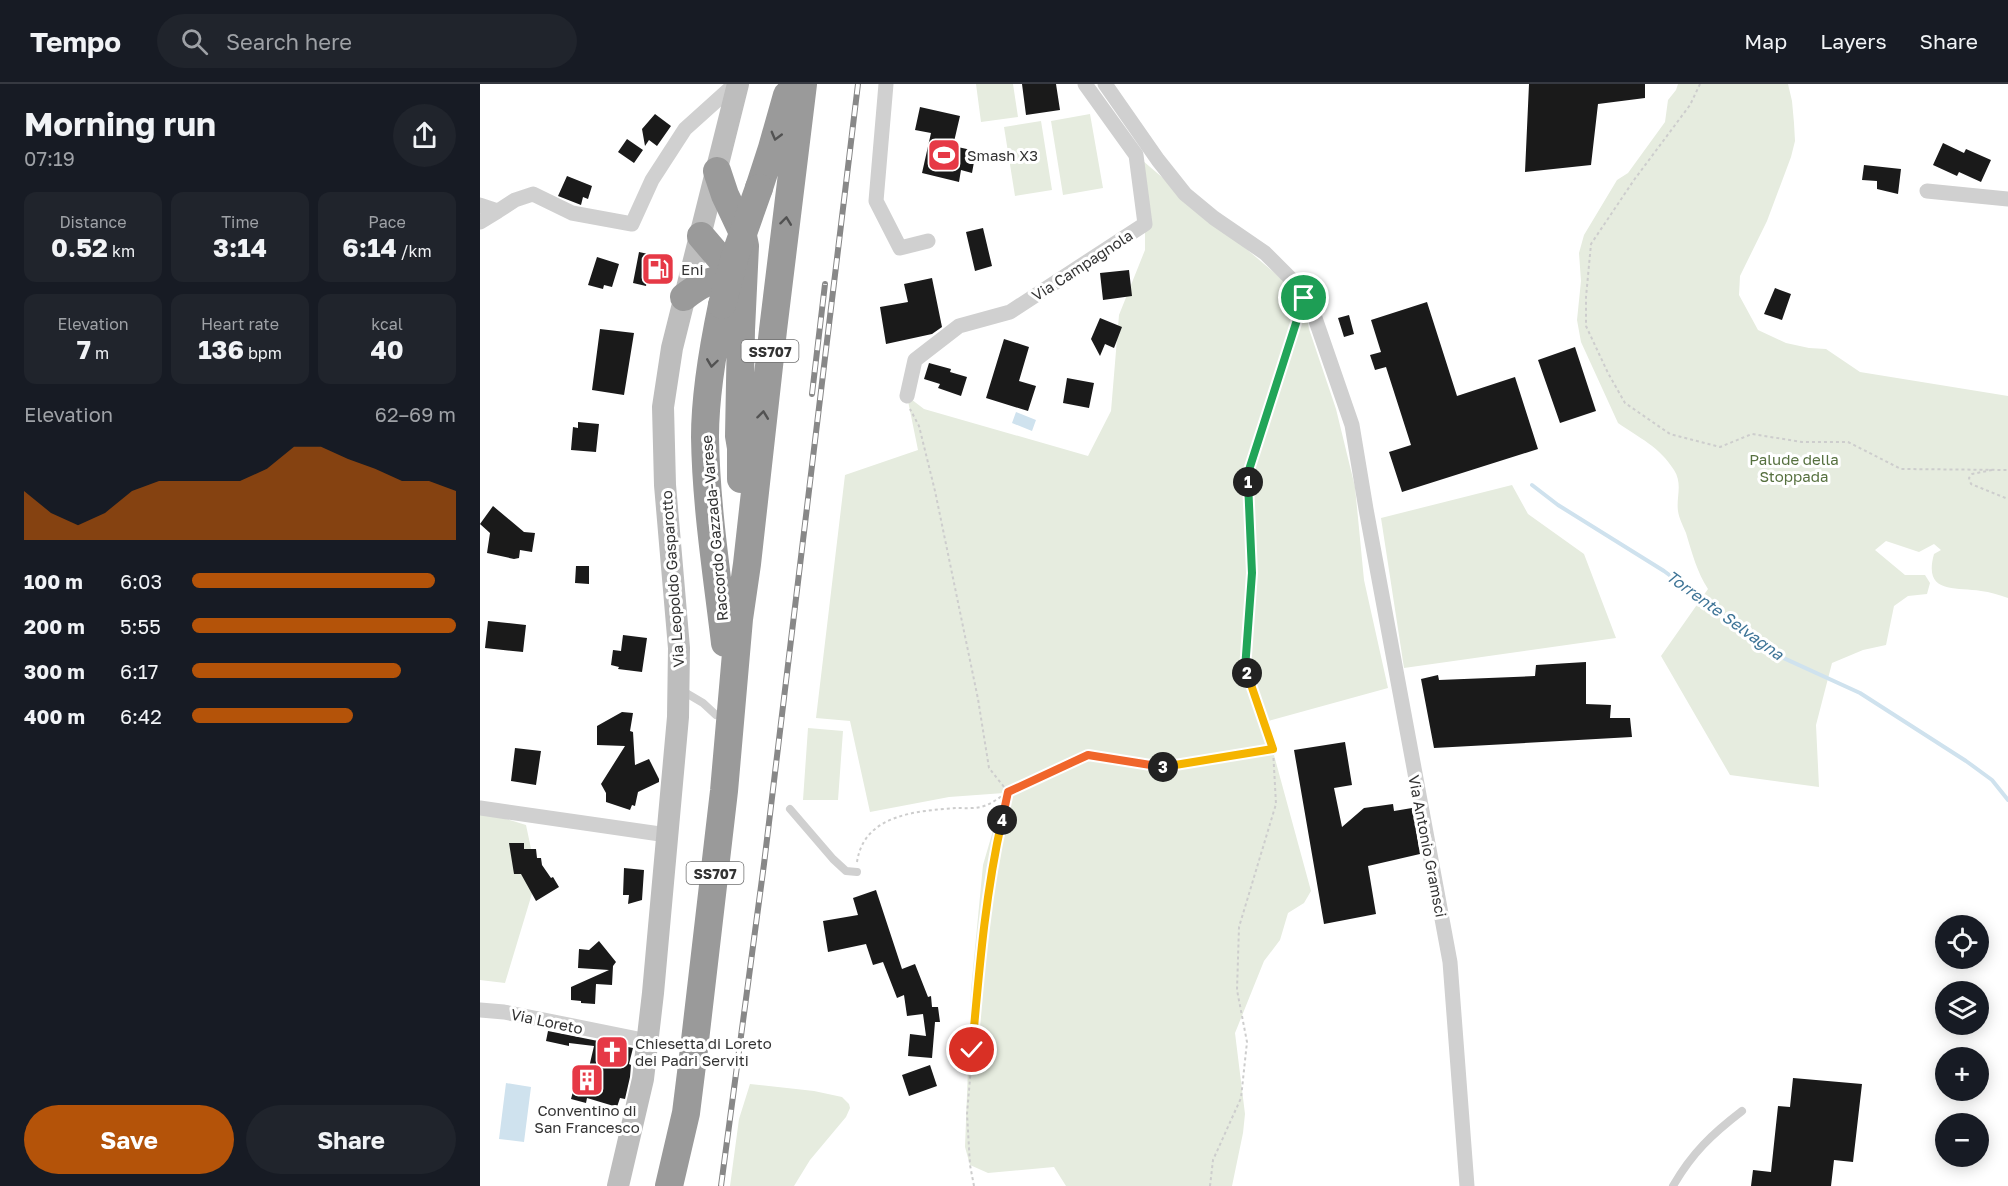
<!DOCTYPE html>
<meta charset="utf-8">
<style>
body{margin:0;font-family:"Golos Text",sans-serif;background:#20242c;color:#f1f3f6;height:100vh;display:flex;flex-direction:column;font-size:22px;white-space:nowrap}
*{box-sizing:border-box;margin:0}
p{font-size:20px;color:#9ea1a6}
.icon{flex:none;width:33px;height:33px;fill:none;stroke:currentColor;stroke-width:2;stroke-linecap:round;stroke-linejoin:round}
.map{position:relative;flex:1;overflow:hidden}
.sheet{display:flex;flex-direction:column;background:#171b24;width:480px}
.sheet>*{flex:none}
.tools{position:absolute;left:1455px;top:831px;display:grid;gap:12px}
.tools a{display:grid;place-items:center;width:54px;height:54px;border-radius:50%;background:#171b24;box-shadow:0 3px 15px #0003;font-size:30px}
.pin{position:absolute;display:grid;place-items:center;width:51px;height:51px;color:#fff;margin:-26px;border:3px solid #fff;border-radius:50%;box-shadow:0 2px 6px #0007}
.km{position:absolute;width:30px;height:30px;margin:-15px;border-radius:50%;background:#222;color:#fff;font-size:16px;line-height:30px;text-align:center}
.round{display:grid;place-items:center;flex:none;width:63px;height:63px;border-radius:32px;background:#20242c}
.summary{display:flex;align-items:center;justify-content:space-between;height:102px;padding:0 24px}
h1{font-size:33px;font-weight:700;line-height:45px}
.stats{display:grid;grid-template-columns:repeat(3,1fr);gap:9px;height:102px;padding:6px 24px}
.stats div{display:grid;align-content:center;border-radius:12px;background:#20242c;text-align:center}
.stats b{font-size:26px;font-weight:700}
.stats small{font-size:16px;font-weight:400}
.stats p{font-size:16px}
.chart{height:168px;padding:12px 24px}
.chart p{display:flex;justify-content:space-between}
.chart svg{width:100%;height:108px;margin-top:6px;fill:#b45309;opacity:.7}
.action{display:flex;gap:12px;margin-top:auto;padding:12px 24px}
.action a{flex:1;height:69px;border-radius:36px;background:#b45309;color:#fff;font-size:24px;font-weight:700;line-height:69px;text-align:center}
.action a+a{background:#20242c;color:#f1f3f6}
ul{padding:0 24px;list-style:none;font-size:20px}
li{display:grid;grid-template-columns:96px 72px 1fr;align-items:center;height:45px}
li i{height:15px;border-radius:8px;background:#b45309}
header{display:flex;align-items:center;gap:36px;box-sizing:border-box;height:84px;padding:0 30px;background:#171b24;border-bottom:2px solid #363941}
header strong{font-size:28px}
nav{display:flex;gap:33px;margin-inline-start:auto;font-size:21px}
.search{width:420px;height:54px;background:#20242c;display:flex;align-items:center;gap:15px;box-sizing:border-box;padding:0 21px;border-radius:33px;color:#9ea1a6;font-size:22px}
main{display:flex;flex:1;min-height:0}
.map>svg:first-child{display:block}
.green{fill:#e6ecdf}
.water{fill:#cfe2ee}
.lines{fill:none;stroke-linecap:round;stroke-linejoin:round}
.stream{stroke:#cfe2ee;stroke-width:4}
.building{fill:#1a1a1a}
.path{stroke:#cdcdcd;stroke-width:2;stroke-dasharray:3 3;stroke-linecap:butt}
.lane{stroke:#d0d0d0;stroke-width:8}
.street{stroke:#d0d0d0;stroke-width:15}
.secondary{stroke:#bdbdbd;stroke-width:22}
.highway{stroke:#9a9a9a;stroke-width:28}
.rail-casing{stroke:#888;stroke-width:6}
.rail{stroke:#fff;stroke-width:4;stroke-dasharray:11;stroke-linecap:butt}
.highway-bridge{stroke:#9a9a9a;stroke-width:28}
.oneway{stroke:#525252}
.split-1-casing{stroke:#fff;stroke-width:12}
.split-2-casing{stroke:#fff;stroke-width:12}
.split-3-casing{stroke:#fff;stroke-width:12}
.split-4-casing{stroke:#fff;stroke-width:12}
.split-5-casing{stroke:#fff;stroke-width:12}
.split-1{stroke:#22a559;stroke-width:8}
.split-2{stroke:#22a559;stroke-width:8}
.split-3{stroke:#f5b400;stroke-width:8}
.split-4{stroke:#f0652b;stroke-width:8}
.split-5{stroke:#f5b400;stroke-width:8}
.labels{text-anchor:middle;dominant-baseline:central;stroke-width:6;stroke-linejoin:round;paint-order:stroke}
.shield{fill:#fff;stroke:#707070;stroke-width:1.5}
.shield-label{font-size:14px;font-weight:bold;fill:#333}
.poi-label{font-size:15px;fill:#333;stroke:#fff;text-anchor:start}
.street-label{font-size:15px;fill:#333;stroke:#fff}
.park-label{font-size:15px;fill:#56703f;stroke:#fff}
.water-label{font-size:16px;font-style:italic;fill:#3f7597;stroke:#fff}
</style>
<header>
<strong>Tempo</strong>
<div class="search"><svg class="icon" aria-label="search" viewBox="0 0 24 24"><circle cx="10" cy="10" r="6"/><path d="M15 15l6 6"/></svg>Search here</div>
<nav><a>Map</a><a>Layers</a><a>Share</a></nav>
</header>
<main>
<section class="sheet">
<div class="summary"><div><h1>Morning run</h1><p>07:19</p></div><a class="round"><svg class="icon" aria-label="share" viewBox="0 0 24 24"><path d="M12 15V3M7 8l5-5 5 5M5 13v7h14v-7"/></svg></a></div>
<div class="stats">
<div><p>Distance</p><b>0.52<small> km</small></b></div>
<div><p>Time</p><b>3:14</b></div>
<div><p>Pace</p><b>6:14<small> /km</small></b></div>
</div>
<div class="stats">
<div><p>Elevation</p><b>7<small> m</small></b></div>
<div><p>Heart rate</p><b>136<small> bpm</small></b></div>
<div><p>kcal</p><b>40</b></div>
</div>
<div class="chart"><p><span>Elevation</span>62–69 m</p>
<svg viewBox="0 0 160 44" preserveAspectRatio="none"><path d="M0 44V24L10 33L20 38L30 33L40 24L50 20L60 20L70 20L80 20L90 15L100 6L110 6L120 11L130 15L140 20L150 20L160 24V44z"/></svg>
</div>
<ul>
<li><b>100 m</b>6:03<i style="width:92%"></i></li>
<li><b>200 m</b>5:55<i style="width:100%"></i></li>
<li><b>300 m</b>6:17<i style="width:79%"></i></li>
<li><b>400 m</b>6:42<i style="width:61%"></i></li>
</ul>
<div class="action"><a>Save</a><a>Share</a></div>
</section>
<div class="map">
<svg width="1528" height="1102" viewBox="0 0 1528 1102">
<rect width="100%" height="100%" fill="#fff"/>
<path class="green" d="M496,0H533L538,33L501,38Z
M1198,0H1308L1312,17L1314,39L1315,57L1311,73L1287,137L1260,192L1259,211L1278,246L1306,259L1329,264L1346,265L1380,288L1528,312V514C1519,511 1510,508 1501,507C1474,503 1443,510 1454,470L1461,466L1454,460L1439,468L1406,457L1395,466L1425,491H1445L1450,499L1447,510L1428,512L1414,522L1406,561L1383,566L1352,579L1336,641L1339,703L1250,691L1181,572L1228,505C1217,488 1212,469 1206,449C1203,442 1199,434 1198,427C1196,413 1203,400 1194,386C1179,362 1159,354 1138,339L1101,258L1097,236L1101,197L1099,169L1104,151L1137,96L1148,89L1185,38L1188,16L1196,6Z
M610,30L623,104L583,111L571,37Z
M561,37L572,106L535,112L524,43Z
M656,71L824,214L829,245L856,325L875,403L884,496L908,604L785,638L831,807L824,819L808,829L800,856L784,877L755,949L765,1030L763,1049L752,1102H586L574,1083L508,1089L490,1081L485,1063L491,906L503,781L524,709L469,713L390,728L370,637L336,634L365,391L438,366L427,312L444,325L608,372L631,327L639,231L665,166V110Z
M1032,401L1048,430L1104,470L1136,554L924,584L901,434Z
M328,644L363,647L358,716H323Z
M0,727L46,741L57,793L25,899L0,896Z
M270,1000L334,1007L362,1013L369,1020L370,1024L366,1033L330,1076L314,1102H250L259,1035Z"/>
<path class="water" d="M536,328L556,336L552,347L532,339Z
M26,999L51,1003L44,1058L19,1055Z"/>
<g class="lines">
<path class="stream" d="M1052,401L1078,421L1184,487L1297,571L1380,609L1486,677L1512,696L1528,716"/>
</g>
<path class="building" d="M542,0H576L580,26L546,31Z
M1049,0H1165V14L1118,20L1111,81L1045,88Z
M440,23L480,32L473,62L496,67L492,89L481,86L479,98L442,89L451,49L435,46Z
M175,30L191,42L177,62L169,56L165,62L162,45Z
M147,55L163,66L154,79L138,68Z
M1463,59L1484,69L1486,65L1511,76L1501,98L1479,88L1477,92L1453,81Z
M1384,81L1421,85L1418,110L1397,105V97L1382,96Z
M87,92L112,102L108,115L103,113L101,121L78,112Z
M503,144L512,182L495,187L486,148Z
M159,168L182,173L177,189L169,188L166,202L153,199Z
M117,173L139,180L132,203L124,201L123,205L108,201Z
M649,186L652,212L623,216L620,189Z
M452,194L462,243L452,250L406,260L400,223L428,218L424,200Z
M1295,204L1311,210L1302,236L1284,230Z
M947,218L977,312L1035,293L1058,365L922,408L909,368L931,361L906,283L895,286L890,271L901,268L891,236Z
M869,231L874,250L864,253L858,234Z
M620,234L642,243L634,264L625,260L620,272L611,255Z
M120,245L154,249L144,311L112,306Z
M524,255L549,263L539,297L556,302L548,327L506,314Z
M1095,263L1116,327L1080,339L1058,276Z
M449,279L471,285L470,288L487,293L481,312L458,304L460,300L444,295Z
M587,294L614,299L609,324L583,319Z
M98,338L119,340L116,368L91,366L93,343L98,344Z
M13,422L44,448L55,449L52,468L40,466L39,474L34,475L7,469L10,449L0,440Z
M96,482H109V500L95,499Z
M8,537L46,541L43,568L5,564Z
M143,551L167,554L162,588L138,585L139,583L131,581L133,566L141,567Z
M1106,578V620L1131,621L1130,634H1150L1152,653L954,664L941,595L958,591L959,596L1055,592L1056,581Z
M142,628L153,629L150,647L153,648L155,681L169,675L179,695V698L158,708L155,722L152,721L150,726L126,718V709L121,700L145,662L117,661V642Z
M865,658L872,701L854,704L862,743L884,724L913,720L914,727L932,724L940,770L888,782L896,830L844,840L814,666Z
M35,664L61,667L56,701L31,697Z
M29,759H44V765H56L57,774H61L62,781L71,794L73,793L79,803L56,817L41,790H34Z
M144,784L164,786L162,816L148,820L149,811H143Z
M396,806L422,885L435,880L448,913L451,912L452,923H458L460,938H455L452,974L428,972L430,950L446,952L443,930L427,932L424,911L417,914L403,878L393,881L386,860L348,868L343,837L378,831L373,814Z
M119,857L136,878L133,882L132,901L116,900L115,920L101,919V917L91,916V903L129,886L98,884L99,865L109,866Z
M68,947L153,964L149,980L151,981L150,993L145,1015L140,1014L137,1023L107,1014L106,1019L91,1015L98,989L107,992L114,962L89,959V962L66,957Z
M450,981L457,1002L429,1012L422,991Z
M1313,994L1382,1000L1373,1078L1354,1076L1351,1102H1271L1273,1086L1291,1088L1298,1022L1310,1023Z"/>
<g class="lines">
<path class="path" d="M1220,0L1210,21L1154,96L1111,160L1106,213V242L1128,289L1145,319L1190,350L1240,363L1272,350L1322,358H1368L1421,385L1528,386
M1512,386L1492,390L1489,394L1491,400L1528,415
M377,778C384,730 437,727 477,724C486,724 495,725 504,722C513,719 520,713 528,708L509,684L498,615L455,407L439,342L430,325
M494,1102L490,1081L487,1030L498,901L512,781L528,708L608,671L686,684L793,665L765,585L772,489L768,389L818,231
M730,1102L733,1076L761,1014L767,958L757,906L759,843L796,720L793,665"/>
<path class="lane" d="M201,606L223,619L236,631
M310,725L353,775L366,787L377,788
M1193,1102C1212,1069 1232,1050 1262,1027"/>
<path class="street" d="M406,0L396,117L420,164L448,157
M625,0L678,76L705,110L734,134L785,169L814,198L835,234L872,341L886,425L970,878L987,1102
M1447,107L1528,115
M0,121L18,127L35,116L53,110L92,129L152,140L172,96L205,45L255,0
M0,138L18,127
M427,312L435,276L479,242L530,228L665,140L656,71L605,0
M0,724L187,751
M0,926L24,928L168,957"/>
<path class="secondary" d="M138,1102L163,995L173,909L198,633L199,564L185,401L183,323L192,264L258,0"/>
<path class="highway" d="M237,87L245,111L262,147L265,162L261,246L259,352L261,364V395
M279,104L292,64L307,11
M221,152L245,180L254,209
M204,213C218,202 233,192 251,198
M242,221C233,264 225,309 225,353C226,422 237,491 245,559
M189,1102L206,1029L214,965L244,707L259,535L267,480L293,246L323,0"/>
<g class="rail-casing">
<path id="rail" d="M332,310L345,200
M241,1102L284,780L378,0"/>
</g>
<use href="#rail" class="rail"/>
<path class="highway-bridge" d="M242,221L255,172L279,104"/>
</g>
<defs><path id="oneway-chevron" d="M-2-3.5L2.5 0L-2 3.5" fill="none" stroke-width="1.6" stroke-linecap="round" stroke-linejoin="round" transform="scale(1.5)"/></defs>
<g class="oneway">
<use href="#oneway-chevron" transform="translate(296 52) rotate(105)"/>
<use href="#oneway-chevron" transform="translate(306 137) rotate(-83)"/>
<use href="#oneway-chevron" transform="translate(232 279) rotate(98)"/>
<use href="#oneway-chevron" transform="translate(283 331) rotate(-83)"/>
</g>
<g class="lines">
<g class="split-1-casing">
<path id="split-1" d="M768,398V389L824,214"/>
</g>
<g class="split-2-casing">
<path id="split-2" d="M767,589L765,585L772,489L768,398"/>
</g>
<g class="split-3-casing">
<path id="split-3" d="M683,683L793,665L767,589"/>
</g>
<g class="split-4-casing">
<path id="split-4" d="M522,736L528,708L608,671L683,683"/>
</g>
<g class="split-5-casing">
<path id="split-5" d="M492,966C499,888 505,811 522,736"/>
</g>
<use href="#split-1" class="split-1"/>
<use href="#split-2" class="split-2"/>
<use href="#split-3" class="split-3"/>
<use href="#split-4" class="split-4"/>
<use href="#split-5" class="split-5"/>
</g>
<defs>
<g id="stadium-square" transform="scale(1.725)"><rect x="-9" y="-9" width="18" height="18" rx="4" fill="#e63946" stroke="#fff"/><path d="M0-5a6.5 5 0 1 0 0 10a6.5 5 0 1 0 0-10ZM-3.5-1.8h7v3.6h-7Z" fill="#fff"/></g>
<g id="fuel-square" transform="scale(1.725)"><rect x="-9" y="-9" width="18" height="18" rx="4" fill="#e63946" stroke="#fff"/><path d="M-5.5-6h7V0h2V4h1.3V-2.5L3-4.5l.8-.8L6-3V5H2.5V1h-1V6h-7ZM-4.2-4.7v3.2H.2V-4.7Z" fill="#fff"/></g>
<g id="church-square" transform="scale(1.725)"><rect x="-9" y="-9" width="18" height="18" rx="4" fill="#e63946" stroke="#fff"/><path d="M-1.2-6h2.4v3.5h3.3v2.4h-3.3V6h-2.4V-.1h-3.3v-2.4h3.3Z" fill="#fff"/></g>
<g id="building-square" transform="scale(1.725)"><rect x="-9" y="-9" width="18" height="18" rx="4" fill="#e63946" stroke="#fff"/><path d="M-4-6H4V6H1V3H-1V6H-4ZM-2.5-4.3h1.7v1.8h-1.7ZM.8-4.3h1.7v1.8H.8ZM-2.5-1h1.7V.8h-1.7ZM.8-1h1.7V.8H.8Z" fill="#fff"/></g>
</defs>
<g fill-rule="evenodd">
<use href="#stadium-square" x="464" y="71"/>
<use href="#fuel-square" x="178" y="185"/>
<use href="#church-square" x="132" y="968"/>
<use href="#building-square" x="107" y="996"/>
</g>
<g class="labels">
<g class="shield">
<rect x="261.5" y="256" width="57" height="22" rx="4.5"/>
<rect x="206.5" y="778" width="57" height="22" rx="4.5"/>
</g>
<g class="shield-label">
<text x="290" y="267">SS707</text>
<text x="235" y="789">SS707</text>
</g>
<g class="poi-label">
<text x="487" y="71">Smash X3</text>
<text x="201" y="185">Eni</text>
<text x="155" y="959">Chiesetta di Loreto<tspan x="155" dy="17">dei Padri Serviti</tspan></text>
<text x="107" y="1026" text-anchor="middle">Conventino di<tspan x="107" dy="17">San Francesco</tspan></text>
</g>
<g class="street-label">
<text transform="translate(602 181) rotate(-33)">Via Campagnola</text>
<text transform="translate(234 444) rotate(-95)">Raccordo Gazzada-Varese</text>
<text transform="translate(192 495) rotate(-94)">Via Leopoldo Gasparotto</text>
<text transform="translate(948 762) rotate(79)">Via Antonio Gramsci</text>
<text transform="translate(67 937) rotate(12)">Via Loreto</text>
</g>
<g class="park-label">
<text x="1314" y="375">Palude della<tspan x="1314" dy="17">Stoppada</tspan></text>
</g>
<g class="water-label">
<text transform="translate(1245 531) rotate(36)">Torrente Selvagna</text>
</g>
</g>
</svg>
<div class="tools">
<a><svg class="icon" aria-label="locate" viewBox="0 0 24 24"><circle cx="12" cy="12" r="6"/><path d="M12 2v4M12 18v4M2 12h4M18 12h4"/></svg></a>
<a><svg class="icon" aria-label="layers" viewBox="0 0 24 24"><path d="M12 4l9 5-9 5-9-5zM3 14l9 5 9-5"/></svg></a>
<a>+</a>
<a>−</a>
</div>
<div class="pin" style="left:824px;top:214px;background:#1e9e55"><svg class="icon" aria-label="arrive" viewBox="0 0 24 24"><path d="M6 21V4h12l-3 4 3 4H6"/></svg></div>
<div class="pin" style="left:492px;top:966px;background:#d93025"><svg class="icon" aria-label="check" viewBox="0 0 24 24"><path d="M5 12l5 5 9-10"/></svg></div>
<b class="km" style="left:768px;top:398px">1</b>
<b class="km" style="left:767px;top:589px">2</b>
<b class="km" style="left:683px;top:683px">3</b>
<b class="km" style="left:522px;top:736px">4</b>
</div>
</main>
